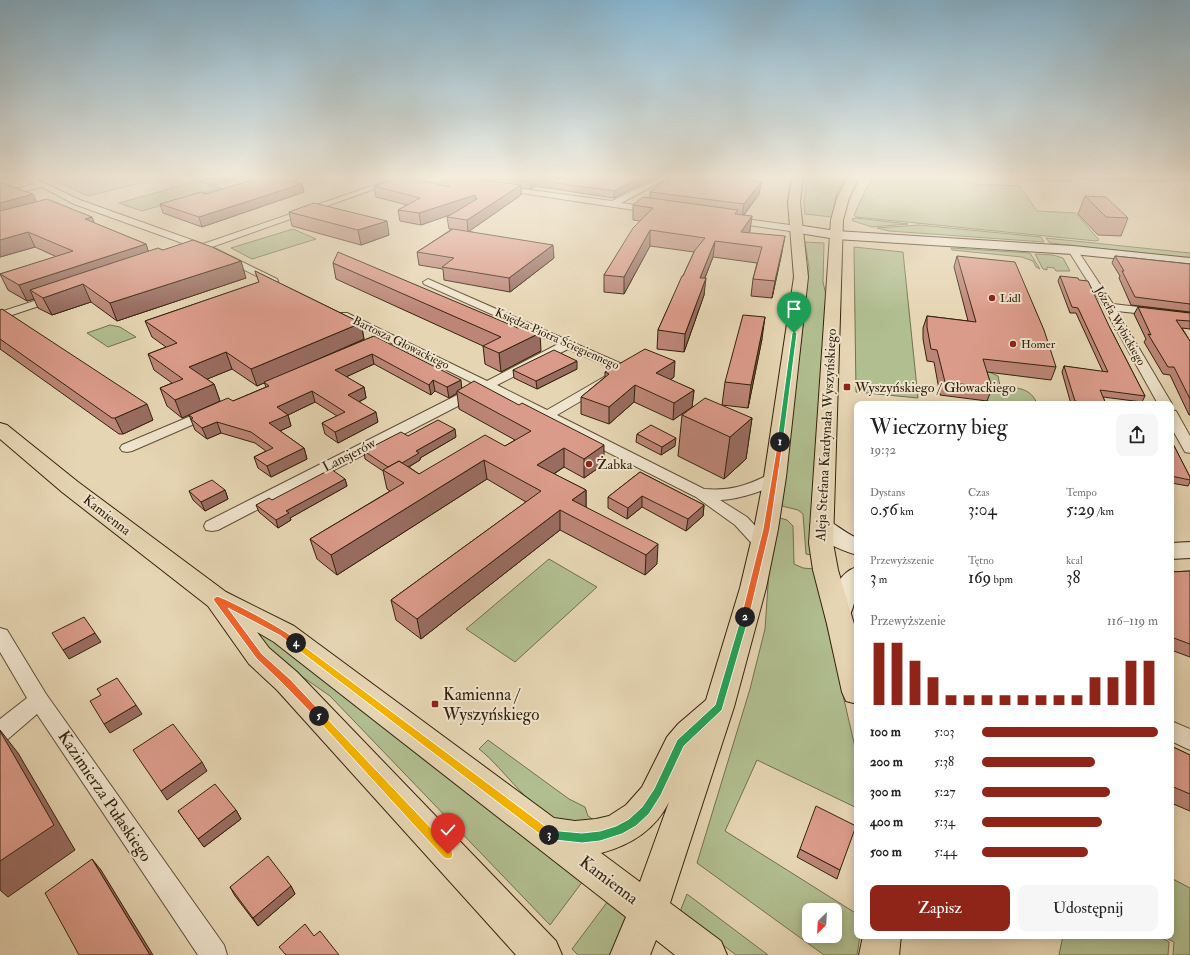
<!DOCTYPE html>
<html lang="pl">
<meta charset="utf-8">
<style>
body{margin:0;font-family:"IM FELL Double Pica",serif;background:#f6f6f6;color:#222;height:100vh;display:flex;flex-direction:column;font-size:15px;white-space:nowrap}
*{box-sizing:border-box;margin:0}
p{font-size:13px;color:#767676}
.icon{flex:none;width:22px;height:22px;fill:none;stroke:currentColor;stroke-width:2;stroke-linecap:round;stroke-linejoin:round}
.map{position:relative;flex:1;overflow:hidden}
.panel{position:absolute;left:854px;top:401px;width:320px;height:538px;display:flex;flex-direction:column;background:#fff;border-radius:8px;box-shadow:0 2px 10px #0003}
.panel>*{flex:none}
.needle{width:26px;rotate:204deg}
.tools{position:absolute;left:802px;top:903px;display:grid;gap:8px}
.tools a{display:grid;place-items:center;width:40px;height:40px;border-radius:8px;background:#fff;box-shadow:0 2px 10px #0003;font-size:20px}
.pin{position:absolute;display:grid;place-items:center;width:34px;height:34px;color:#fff;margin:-41px -17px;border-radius:50% 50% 50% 0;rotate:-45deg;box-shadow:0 0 4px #0007}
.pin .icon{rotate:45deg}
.km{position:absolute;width:20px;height:20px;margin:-10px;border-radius:50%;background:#222;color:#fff;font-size:11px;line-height:20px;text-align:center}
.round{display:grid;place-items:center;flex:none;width:42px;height:42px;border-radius:8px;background:#f6f6f6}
.overview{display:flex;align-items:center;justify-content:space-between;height:68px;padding:0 16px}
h1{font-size:22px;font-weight:600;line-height:30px}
.figures{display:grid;grid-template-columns:repeat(3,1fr);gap:6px;height:68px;padding:4px 16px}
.figures div{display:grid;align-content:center}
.figures b{font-size:17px;font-weight:600}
.figures small{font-size:11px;font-weight:400}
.figures p{font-size:11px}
.chart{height:112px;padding:8px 16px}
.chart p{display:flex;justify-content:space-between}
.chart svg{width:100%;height:72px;margin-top:4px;stroke:#8f2418;stroke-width:6}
.action{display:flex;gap:8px;margin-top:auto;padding:8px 16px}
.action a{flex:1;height:46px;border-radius:8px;background:#8f2418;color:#fff;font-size:16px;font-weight:600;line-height:46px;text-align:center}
.action a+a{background:#f6f6f6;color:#222}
ul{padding:0 16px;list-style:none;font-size:13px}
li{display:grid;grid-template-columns:64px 48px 1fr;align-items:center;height:30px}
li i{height:10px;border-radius:5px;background:#8f2418}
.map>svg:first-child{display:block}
.green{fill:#b1be90;stroke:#72704e;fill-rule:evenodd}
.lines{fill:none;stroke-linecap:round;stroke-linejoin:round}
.street-casing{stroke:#604f36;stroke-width:2}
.secondary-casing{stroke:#34220d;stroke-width:2}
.primary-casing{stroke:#34220d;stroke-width:2}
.street{fill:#efe4ce;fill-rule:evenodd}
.secondary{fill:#efe4ce;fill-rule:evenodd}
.primary{fill:#e6d5b3;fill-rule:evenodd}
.wall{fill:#bc8577;stroke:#34220d}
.shaded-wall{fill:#996c61;stroke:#34220d}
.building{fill:#db9b8a;stroke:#34220d}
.split-1{fill:#22a559;stroke:#fff}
.split-2{fill:#f0652b;stroke:#fff}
.split-3{fill:#22a559;stroke:#fff}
.split-4{fill:#f5b400;stroke:#fff}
.split-5{fill:#f0652b;stroke:#fff}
.split-6{fill:#f5b400;stroke:#fff}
.poi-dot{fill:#8f2418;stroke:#efe4ce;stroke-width:1.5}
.labels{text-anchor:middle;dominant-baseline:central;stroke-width:4;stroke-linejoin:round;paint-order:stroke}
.far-poi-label{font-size:12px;fill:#34220d;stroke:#efe4ce;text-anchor:start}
.far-street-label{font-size:12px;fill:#34220d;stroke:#efe4ce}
.poi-label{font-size:14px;fill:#34220d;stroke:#efe4ce;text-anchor:start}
.street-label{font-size:14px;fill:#34220d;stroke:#efe4ce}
.near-poi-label{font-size:17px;fill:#34220d;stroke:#efe4ce;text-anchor:start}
.near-street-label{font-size:17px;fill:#34220d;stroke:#efe4ce}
</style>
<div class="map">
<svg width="1190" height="955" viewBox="0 0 1190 955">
<rect width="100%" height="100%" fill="#e6d5b3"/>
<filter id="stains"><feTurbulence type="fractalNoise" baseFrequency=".005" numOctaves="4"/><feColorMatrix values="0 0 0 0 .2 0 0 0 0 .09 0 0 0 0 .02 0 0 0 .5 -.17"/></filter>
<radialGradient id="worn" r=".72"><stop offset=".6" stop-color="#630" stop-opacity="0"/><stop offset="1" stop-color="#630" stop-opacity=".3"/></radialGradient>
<path class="green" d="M49,178H160L88,196Z
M210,178H241L215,185L199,181Z
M807,178H846L837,192L832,217L805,214L804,203Z
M873,178H967L972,184L1020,186L1037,211L1076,213L1099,240L1096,241L856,217L854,215L865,191Z
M198,181L221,188L142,211L119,203Z
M856,218L908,224L872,227L853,221L852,219Z
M919,225L1041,237L1044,242L889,231L877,228Z
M293,229L316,239L252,259L231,248Z
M1046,238L1190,253V258L1050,243Z
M805,242L824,243L823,282L826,295L810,531L811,555L806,554L803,514L798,510L782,506L806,298L809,268Z
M854,247L903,252L918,398L856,392Z
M951,248L1030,253L1040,269L1036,267L1033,261L1022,257L952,250Z
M1035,254L1053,255L1063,258L1070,271H1056L1054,268L1047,267V270L1043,269Z
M110,325L120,327L136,337L108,347L87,333Z
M979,367L998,376L1000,386C1016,388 1031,387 1037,404H987L985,401H988Z
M780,518L787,520L793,526L794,564L803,568L814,569L857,756V808L757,760L725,831L857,914V936H860L857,955H824L697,863L750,689L765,629L769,571ZM809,910H835V936H809Z
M549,559L597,587L515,662L466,629Z
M251,627H254L355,700L583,881L550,925L330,696L274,657Z
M488,740L569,799L585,807L588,816L598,823C588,823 575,825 564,822C534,816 504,768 479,749Z
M1171,878L1190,888V955H1173L1174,942L1162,936H1171Z
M687,894L768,955H736L682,914L681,909Z
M608,901L627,916L611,955H578L572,949Z
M1063,936H1159L1169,942L1168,955H1059Z"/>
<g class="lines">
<g class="street-casing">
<path id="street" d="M25,178H34L80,200L203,244L395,178H405L212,247L277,279L278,281L277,283L273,284L208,252L197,250L196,248L74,204L42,187L0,197V193L35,184Z
M418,178C428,177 457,177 465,183L461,185L422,180Z
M659,178H668L621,203L657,208L658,210L654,213L501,190L497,188L501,186L612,201Z
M731,217L797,226L801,229L797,232L728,222L727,220L728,218Z
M1073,247L1076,248L1113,304L1190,313V319L1117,311L1172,404L1171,405L1158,404L1104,307L1068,250Z
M428,279L629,367L631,370L629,373L557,415L704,489C731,491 746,486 770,474L775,472L780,474L782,477C774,490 736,500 720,500L747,517L769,541L771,545L769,549L763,551L757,549L735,525L696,497L487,391L218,530L212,531L206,530L204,526L206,522L477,385L339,317L338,315L339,313H347L487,381L558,344L424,284L423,282ZM568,349L616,370L547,410L497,385Z
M56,294L60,295L61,297L60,299L0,319V312Z
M210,408L215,409L217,412L215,415L132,451L127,452L122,451L120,448L122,445Z
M1171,410L1176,411L1190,436V453L1185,452L1171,427Z
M0,628L7,630L46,694L224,945L227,955H198L37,714L8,739L0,741V719L27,698L0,652Z
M1171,721L1190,729V750L1171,741Z"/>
</g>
<g class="secondary-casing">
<path id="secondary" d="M797,225L836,231L1073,246L1190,258V266L1073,254L836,239L793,232L791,229L793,226Z
M821,518C835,522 844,533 857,538V555C840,550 820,542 810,526L813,521Z
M1190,542V558L1171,559V543Z
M857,567C857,587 857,603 847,621L838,624L829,621L825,614C831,596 837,573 857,567Z"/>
</g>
<g class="primary-casing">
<path id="primary" d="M792,178H803L800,202L808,277L786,477L778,529L766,588L734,707L670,903L721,941L727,955H675L656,940L650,955H610L626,917L274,642L257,632L269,648L297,672L556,941L562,955H516L277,690L249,664L208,606L62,492L0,439V423L7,425L78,482L226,592L294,626L554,818L575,821L596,819L609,816L626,805L642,787L667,737L678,724L706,700L740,588L754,529L764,477L794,277L788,202ZM669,802L640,882L601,853C631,845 655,830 669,802Z
M847,178H859L849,198L843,220L833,543L838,570L857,634V704L846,701L842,692L827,624L813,570L809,543L831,220L837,198Z
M863,936H901L899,955H859Z"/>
</g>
<use href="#street" class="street"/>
<use href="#secondary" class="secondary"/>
<use href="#primary" class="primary"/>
</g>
<path class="wall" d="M441,178H652L614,198L535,186L531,189L521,188V195L469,231L554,258L510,292L444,280L443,269L419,265L417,252L452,229H449L447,217L454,213L421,225L400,221L398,210L407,205L376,197L374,186H443L442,184Z
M999,178H1190V180H1166L1165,182L1118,180L1117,181L1071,179L1070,182Z
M761,182L759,194L744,215L750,231L749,233L782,252L772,298L751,296L753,279L757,263L713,257L705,278L704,295L684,352L657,349L658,330L694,252L650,246L624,294L604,292V275L640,221L633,220V205L650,198V192Z
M302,184L304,192L202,227L163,213L160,204L206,194Z
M1085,196L1128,218L1121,236L1098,235L1078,214Z
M37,202L94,223L146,244L148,251L246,278L117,321L91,302L52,315L38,308L34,299L27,301L8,290L0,274L57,257L35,247L0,257Z
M289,212L389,235L361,245L292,226Z
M957,256L1056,367L1051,380L987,372L992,388L987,401L940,395L934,362L927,361L923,339V328L927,316L968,321L954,267Z
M1115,256L1190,264V312L1131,305L1119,278L1120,276L1112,263Z
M333,263L541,351L501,372L485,364L483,346L336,279Z
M255,271L361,323L364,339L257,386L232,369L207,379L214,384L220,401L182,418L167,406L160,388L172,383L154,370L148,354L166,347L152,337L145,321L259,282Z
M1060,276L1110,328L1145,396L1142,402L1103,397L1106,404H1071L1062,372L1064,366L1103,372L1076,313H1070L1058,281Z
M1138,307L1190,313V329L1182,328L1190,341V415H1189L1170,375L1163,374L1144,342L1146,339L1134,314Z
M0,310L153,420L123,434H119L0,349Z
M374,336L462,388L604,464L584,478L564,467L554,474L586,490V507L657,564L645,575L560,530L421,639L396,620L391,600L526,502L487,479L337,575L317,559L310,539L390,491L387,489L383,471L365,459L364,451L408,436L456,437L420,458V460L409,467L419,474L505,446L515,440L459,409L457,393L449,398L435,391L431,395L374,364L346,377L364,387L366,398L359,402L378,422L338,443L325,434L322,423L337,416L315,402L288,415L291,426L280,431L304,448L307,459L271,477L258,468L254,457L266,451L255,443L221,433L207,439L195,430L189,415L233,401L266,387L264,382Z
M762,339L748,408L722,405L725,382Z
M577,369L537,389L514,378L513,370Z
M605,372L674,377L670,380L694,390L692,407L673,420L634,402L609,424L581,414V397L605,377Z
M682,415L752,418L746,459L724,479L678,456Z
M637,434L675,446L661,455L636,442Z
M1171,440L1190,477V482L1188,486L1171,483Z
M640,472L704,505L703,516L686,531L642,507L627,519L608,508V497Z
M345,479L347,486L290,518L291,520L278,528L259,512L256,505Z
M225,490L228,499L205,511L193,500L189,491Z
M1190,571V657L1171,650V572Z
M1171,746L1190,755V811L1171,803Z
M236,810L241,819L204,847L178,811Z
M800,849L840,870L837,879L797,857Z
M291,886L295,894L258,926L235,896L230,887Z"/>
<path class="shaded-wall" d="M640,178H652L614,198V191Z
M534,180L535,186L531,189L530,182Z
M761,182L759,194L742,217L744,204Z
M302,184L304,192L202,227L199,217Z
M521,185V195L468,232L467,220Z
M33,194L39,208L0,218V203Z
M475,195L476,206L421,225L419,213Z
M752,216L750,231L742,244L741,232Z
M92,217L98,231L85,219Z
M387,221L389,235L361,245L358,230Z
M650,230V246L624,294V277Z
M28,232L35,247L0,257V240Z
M785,236L782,252L772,298L775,281Z
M715,241L713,257L698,295L700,278Z
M146,244L151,259L30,290L34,299L27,301L19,285Z
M553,245L554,258L510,292L509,278Z
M241,261L246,278L117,321L110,303Z
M706,278L704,295L684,352L685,334Z
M83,284L91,302L52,315L43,298Z
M765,317L762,339L748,408L751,385Z
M361,323L364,339L257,386L251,369Z
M540,333L541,351L501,372L499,353Z
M226,352L232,369L195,384L189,367Z
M372,354L374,364L337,381L335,370Z
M577,361V369L537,389L536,381Z
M675,361L674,377L655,390L656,373Z
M433,380L435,391L431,395L429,385Z
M461,380L462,391H457V393L449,398L447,387Z
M214,384L220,401L182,418L175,400Z
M635,385L634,402L609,424V407Z
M364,387L366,398L350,406L348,395Z
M694,390L692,407L673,420L674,403Z
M312,391L315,402L288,415L291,426L273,434L269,423L277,407Z
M147,404L153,420L123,434L115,418Z
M376,412L378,422L338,443L335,432Z
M752,418L746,459L724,479L730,437Z
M217,422L221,433L207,439L202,428Z
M455,429L456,437L420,458V460L393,476L391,469L416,451Z
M676,438L675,446L661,455L662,447Z
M604,445V464L584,478V459Z
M304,448L307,459L271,477L267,466Z
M564,448V467L538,484L537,465Z
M484,460L487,479L337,575L331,555Z
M345,479L347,486L290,518L291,520L278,528L276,520L286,511Z
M225,490L228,499L205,511L201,502Z
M586,490V510L572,500Z
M642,496V507L627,519L628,508Z
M704,505L703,516L686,531L688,519Z
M560,510V530L421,639L417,619Z
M658,544L657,564L645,575L646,555Z
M95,633L101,642L69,659L63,650Z
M136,705L142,714L110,733L104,724Z
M0,730L18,753L75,850L8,897L0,890Z
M202,762L207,771L167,800L161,791Z
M236,810L241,819L204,847L198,839Z
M92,859L101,870L153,955H150Z
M291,886L295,894L258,926L253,918Z"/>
<path class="building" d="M259,178H281L302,184L199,217L160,204L201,192L206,194Z
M399,178H410L450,187L444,178H469L521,185L467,220L447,217L477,199L475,195L419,213L398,210L420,198L374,186Z
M494,178H640L614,191L534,180L530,182Z
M668,178H727L761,182L744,204L650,192Z
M3,183L33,194L0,203V184Z
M1085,196L1106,197L1128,218L1106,217Z
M643,197L738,210L735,214L752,216L741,232L785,236L775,281L753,279L762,247L715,241L700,278H706L685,334L658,330L682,276H683L695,250L705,238L650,230L624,277L604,275L633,228L653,208L633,205Z
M47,199L92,217L85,219L146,244L19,285L0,274L73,251L28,232L0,240V211Z
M314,203L387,221L358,230L289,212Z
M453,229L553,245L509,278L442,267L454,258L417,252Z
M193,240L212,247L241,261L110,303L83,284L43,298L30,290L158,248L163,250Z
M338,252L518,328L524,325L540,333L499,353L483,346L501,337L333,263Z
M957,256L1015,262L1044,330L1056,367L983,359L992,388L945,382L937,350L931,349L927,327V316L976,322Z
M1115,256L1190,264V304L1135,297L1122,271H1124Z
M255,271L361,323L251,369L226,352L189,367L214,384L175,400L160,388L183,379L148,354L177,343L145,321L259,282Z
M1060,276L1078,278L1079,280L1088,281L1110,328L1145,396L1100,390L1106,404H1082L1081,402L1075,401L1064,366L1108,372L1078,308L1072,307Z
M1138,307L1190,313V321L1176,320L1190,341V399L1174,367H1168L1148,334L1151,335Z
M2,309L147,404L115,418H112L0,339V310Z
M743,315L765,317L751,385L725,382Z
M374,336L461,380L447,387L433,380L429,385L372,354L335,370L364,387L348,395L376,412L335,432L322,423L345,412L312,391L277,407L288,415L269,423L304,448L267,466L254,457L273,448L251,432L217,422L202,428L191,419L193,418L189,415L228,398L233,401L269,386L264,382Z
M645,349L675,361L656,373L694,390L674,403L635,385L609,407L581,397L609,374L605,372Z
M554,350L577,361L536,381L513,370Z
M474,381L519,405L522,403L604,445L584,459L564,448L537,465L586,490L572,500L658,544L646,555L560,510L417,619L391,600L541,491L484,460L331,555L310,539L404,483L383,470L399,461L419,474L485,435L505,446L531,431L457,391Z
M705,398L752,418L730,437L682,415Z
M438,420L455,429L416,451L419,453L402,463L399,461L388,467L364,451L401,432L408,436Z
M651,425L676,438L662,447L637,434Z
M1171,440L1190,477V480L1171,476Z
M331,469L345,479L286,511L289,513L276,520L256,505L269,498L272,500Z
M640,472L704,505L688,519L642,496L628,508L608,497Z
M212,480L225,490L201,502L189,491Z
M1190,571V644L1171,637V572Z
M84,617L95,633L63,650L52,633Z
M117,678L136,705L104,724L90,701L101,695L97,689Z
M173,724L202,762L161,791L133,750Z
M0,731L54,825L0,861Z
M1171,746L1190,755V794L1171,786Z
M215,784L236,810L198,839L178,811Z
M816,806L856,826L840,870L800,849Z
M268,856L291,886L253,918L230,887Z
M92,859L150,955H79L45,893Z
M305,924L314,936L320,931L339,955H286L279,947Z"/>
<linearGradient id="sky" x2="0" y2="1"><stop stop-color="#87b6d1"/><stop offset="0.57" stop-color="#f4ecdd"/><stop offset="1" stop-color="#f4ecdd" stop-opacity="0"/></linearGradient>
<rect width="1190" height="311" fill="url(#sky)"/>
<path class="split-1" d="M794,331L797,333L783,442L780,444L777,442L792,333Z"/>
<path class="split-2" d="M778,440L783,442L770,529L749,617L745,620L741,617L763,529Z"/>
<path class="split-3" d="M745,614L749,617L722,710L684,746L661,795L649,814L636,826L622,834L600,841L582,843L546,839L544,835L546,832L549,830L582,833L600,831L616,826L629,819L642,807L654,789L677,740L715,705L741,617Z"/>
<path class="split-4" d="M296,640L553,832L555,835L553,839L549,840L546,839L293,646L292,643Z"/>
<path class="split-5" d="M217,596C230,600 294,634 300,643L299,646H293L281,636L228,608L262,654L290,679L322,713L323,716L322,718H316L283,684L256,658L214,601L213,599Z"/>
<path class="split-6" d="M319,712L322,713L452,850L453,854L452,858L448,859L444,858L316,718L314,716L316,713Z"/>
<g class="poi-dot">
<circle cx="992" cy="298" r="4"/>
<circle cx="1013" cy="344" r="4"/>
<rect x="843" y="383" width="8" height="8" rx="2"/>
<circle cx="589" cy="464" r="4"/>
<rect x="431" y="700" width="8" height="8" rx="2"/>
</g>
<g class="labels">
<g class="far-poi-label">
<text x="1000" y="298">Lidl</text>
<text x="1021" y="344">Homer</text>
</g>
<g class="far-street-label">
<text transform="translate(1120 326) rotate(60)">Józefa Wybickiego</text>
<text transform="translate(557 339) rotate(24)">Księdza Piotra Ściegiennego</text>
<text transform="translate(401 343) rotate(26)">Bartosza Głowackiego</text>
</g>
<g class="poi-label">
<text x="855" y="387">Wyszyńskiego / Głowackiego</text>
<text x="597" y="464">Żabka</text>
</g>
<g class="street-label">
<text transform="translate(826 435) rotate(-87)">Aleja Stefana Kardynała Wyszyńskiego</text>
<text transform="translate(349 455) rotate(-27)">Lansjerów</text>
<text transform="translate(107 515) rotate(38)">Kamienna</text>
</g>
<g class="near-poi-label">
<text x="443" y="694">Kamienna /<tspan x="443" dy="20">Wyszyńskiego</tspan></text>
</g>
<g class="near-street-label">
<text transform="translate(105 796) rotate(56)">Kazimierza Pułaskiego</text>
<text transform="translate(609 880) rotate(37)">Kamienna</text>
</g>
</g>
<rect width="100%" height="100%" filter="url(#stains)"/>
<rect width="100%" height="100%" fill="url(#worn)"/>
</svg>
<div class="tools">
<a><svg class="needle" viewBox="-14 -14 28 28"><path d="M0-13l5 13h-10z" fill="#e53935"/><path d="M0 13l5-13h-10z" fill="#767676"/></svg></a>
</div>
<div class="pin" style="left:794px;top:333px;background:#1e9e55"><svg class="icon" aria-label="arrive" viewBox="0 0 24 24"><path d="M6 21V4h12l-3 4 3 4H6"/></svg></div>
<div class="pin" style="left:448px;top:854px;background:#d93025"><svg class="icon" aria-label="check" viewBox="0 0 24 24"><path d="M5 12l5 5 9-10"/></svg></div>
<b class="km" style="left:780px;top:442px">1</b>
<b class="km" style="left:745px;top:617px">2</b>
<b class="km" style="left:549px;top:835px">3</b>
<b class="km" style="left:296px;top:643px">4</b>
<b class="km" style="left:319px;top:716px">5</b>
<section class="panel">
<div class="overview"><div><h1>Wieczorny bieg</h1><p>19:32</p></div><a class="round"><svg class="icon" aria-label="share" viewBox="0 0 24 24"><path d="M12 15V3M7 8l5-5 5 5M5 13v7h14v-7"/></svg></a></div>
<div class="figures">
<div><p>Dystans</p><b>0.56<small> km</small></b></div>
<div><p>Czas</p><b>3:04</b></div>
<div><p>Tempo</p><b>5:29<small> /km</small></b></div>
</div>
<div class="figures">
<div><p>Przewyższenie</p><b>3<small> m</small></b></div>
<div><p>Tętno</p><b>169<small> bpm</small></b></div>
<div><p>kcal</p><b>38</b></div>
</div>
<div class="chart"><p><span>Przewyższenie</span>116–119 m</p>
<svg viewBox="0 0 160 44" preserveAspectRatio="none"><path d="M5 44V6M15 44V6M25 44V17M35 44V27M45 44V38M55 44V38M65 44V38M75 44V38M85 44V38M95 44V38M105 44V38M115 44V38M125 44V27M135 44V27M145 44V17M155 44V17"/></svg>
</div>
<ul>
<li><b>100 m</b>5:03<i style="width:100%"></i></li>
<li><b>200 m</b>5:38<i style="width:64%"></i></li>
<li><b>300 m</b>5:27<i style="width:73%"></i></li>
<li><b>400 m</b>5:34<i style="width:68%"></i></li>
<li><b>500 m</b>5:44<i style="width:60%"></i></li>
</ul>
<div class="action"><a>Zapisz</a><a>Udostępnij</a></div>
</section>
</div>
